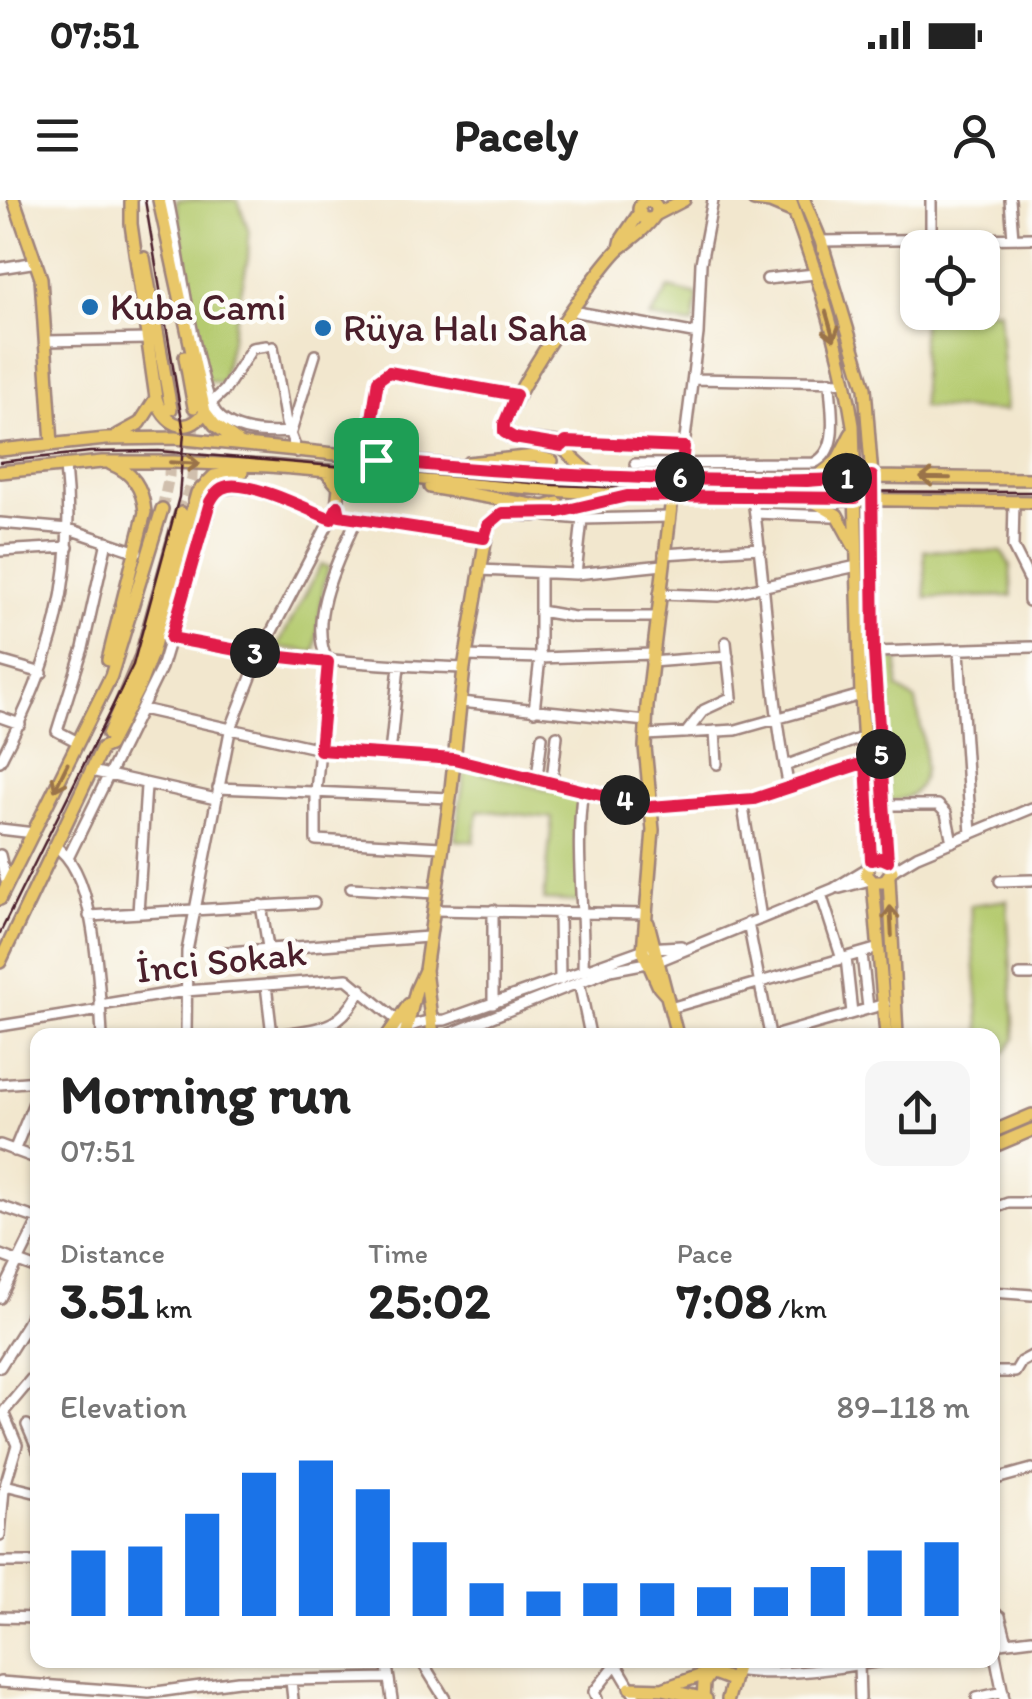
<!DOCTYPE html>
<meta charset="utf-8">
<style>
body{margin:0;font-family:Itim,sans-serif;background:#f6f6f6;color:#222;height:100vh;display:flex;flex-direction:column;font-size:38px;white-space:nowrap}
*{box-sizing:border-box;margin:0}
p{font-size:32px;color:#767676}
.icon{flex:none;width:55px;height:55px;fill:none;stroke:currentColor;stroke-width:2;stroke-linecap:round;stroke-linejoin:round}
.map{position:relative;flex:1;overflow:hidden}
.sheet{position:absolute;left:30px;top:828px;width:970px;height:640px;display:flex;flex-direction:column;background:#fff;border-radius:20px;box-shadow:0 2px 8px #0004}
.sheet>*{flex:none}
.fabs{position:absolute;left:900px;top:30px;display:grid;gap:20px}
.fabs a{display:grid;place-items:center;width:100px;height:100px;border-radius:20px;background:#fff;box-shadow:0 2px 8px #0004;font-size:50px}
.pin{position:absolute;display:grid;place-items:center;width:85px;height:85px;color:#fff;margin:-42px;border-radius:20px;box-shadow:0 5px 15px #0006}
.km{position:absolute;width:50px;height:50px;margin:-25px;border-radius:50%;background:#222;color:#fff;font-size:28px;line-height:50px;text-align:center}
.round{display:grid;place-items:center;flex:none;width:105px;height:105px;border-radius:20px;background:#f6f6f6}
.overview{display:flex;align-items:center;justify-content:space-between;height:170px;padding:0 30px}
h1{font-size:55px;font-weight:700;line-height:75px}
.figures{display:grid;grid-template-columns:repeat(3,1fr);gap:15px;height:170px;padding:10px 30px}
.figures div{display:grid;align-content:center}
.figures b{font-size:50px;font-weight:700}
.figures small{font-size:28px;font-weight:400}
.figures p{font-size:28px}
.chart{height:280px;padding:20px 30px}
.chart p{display:flex;justify-content:space-between}
.chart svg{width:100%;height:180px;margin-top:10px;stroke:#1a73e8;stroke-width:6}
.status{display:flex;justify-content:space-between;align-items:center;height:70px;padding:0 50px;background:#fff;direction:ltr}
.status svg{height:28px;fill:currentColor}
header{display:flex;justify-content:space-between;align-items:center;height:130px;padding:0 30px;background:#fff;font-size:45px;font-weight:700}
.map>svg:first-child{display:block}
.green{fill:#b5cb70;stroke:#80754e;stroke-width:2.5}
.lines{fill:none;stroke-linecap:round;stroke-linejoin:round}
.major-tunnel{stroke:#d0bfad;stroke-width:11;stroke-dasharray:11 5.5;stroke-linecap:butt}
.minor-casing{stroke:#9e837c;stroke-width:14}
.major-casing{stroke:#9e837c;stroke-width:16}
.minor{stroke:#fff;stroke-width:9}
.major{stroke:#e9c769;stroke-width:11}
.tram{stroke:#4a1f2b;stroke-width:2.5}
.oneway{stroke:#9a734a}
.route-casing{stroke:#fff;stroke-width:20}
.route{stroke:#e11d48;stroke-width:12}
.poi-dot{fill:#1f6fb2;stroke:#fdfcf7;stroke-width:4}
.labels{text-anchor:middle;dominant-baseline:central;stroke-width:9;stroke-linejoin:round;paint-order:stroke}
.poi-label{font-size:38px;fill:#4a1f2b;stroke:#fdfcf7;text-anchor:start}
.street-label{font-size:38px;fill:#4a1f2b;stroke:#fdfcf7}
</style>
<div class="status"><b>07:51</b><svg viewBox="0 0 49 12"><path d="M0 12V9h3v3zM5 12V6h3v6zM10 12V3h3v9zM15 12V0h3v12zM26 1h20v11H26zM47 4h2v5h-2z"/></svg></div>
<header><svg class="icon" aria-label="menu" viewBox="0 0 24 24"><path d="M4 6h16M4 12h16M4 18h16"/></svg>Pacely<svg class="icon" aria-label="person" viewBox="0 0 24 24"><circle cx="12" cy="8" r="4"/><path d="M4 21q1-7 8-7t8 7"/></svg></header>
<div class="map">
<svg width="1032" height="1499" viewBox="0 0 1032 1499">
<rect width="100%" height="100%" fill="#fdfcf7"/>
<filter id="ink" filterUnits="userSpaceOnUse"><feTurbulence type="fractalNoise" baseFrequency=".01" numOctaves="2"/><feDisplacementMap in="SourceGraphic" scale="20" xChannelSelector="R" yChannelSelector="G"/><feConvolveMatrix kernelMatrix="1 2 1 2 8 2 1 2 1" color-interpolation-filters="sRGB"/></filter>
<filter id="wash" filterUnits="userSpaceOnUse"><feTurbulence type="fractalNoise" baseFrequency=".0048" numOctaves="4" result="noise"/><feDisplacementMap in="SourceGraphic" scale="40" xChannelSelector="R" yChannelSelector="G"/><feGaussianBlur stdDeviation="2.25" result="paint"/><feColorMatrix in="noise" values="0 0 0 0 0 0 0 0 0 0 0 0 0 0 0 0 0 1.4 0 .05"/><feComposite in="paint" operator="in"/></filter>
<g filter="url(#wash)">
<rect width="100%" height="100%" fill="#f2e7ce"/>
<path class="green" d="M176,0H238L249,32L248,58L222,183L202,180Z
M669,88L698,95L693,125L650,118Z
M999,110L1006,211L922,207V115Z
M924,350L1002,352L1010,365L1012,396L926,398Z
M321,365L329,367L324,384L315,452L277,447Z
M881,459L898,460V488L916,501C922,536 942,600 889,601Z
M465,568L554,592L558,587L581,593V702L544,700L552,618L478,610L474,642L455,640Z
M1007,700L1015,839L1006,852L993,855L992,835H980L970,705Z"/>
</g>
<g filter="url(#ink)">
<g class="lines">
<path class="major-tunnel" d="M162,309L169,276L171,213
M181,313L192,279L194,207"/>
<g class="minor-casing">
<path id="minor" d="M168,0C177,39 198,191 217,214C234,233 267,234 291,232L315,155
M931,0V39
M1010,0L1013,38
M821,41L1032,38
M0,68L37,62
M767,79L815,74
M572,111L698,134
M46,141L148,139
M273,147L286,223L297,252
M693,179L846,182
M211,203L225,190L252,148L266,146
M562,245L566,242L684,247
M376,260L370,231L378,180L389,172L516,195
M635,264L814,263C842,250 830,207 830,181
M680,279L698,134L701,63L713,0
M753,300C767,396 770,493 789,588
M1014,302L1013,347L1029,379V401
M755,313L832,316
M547,316L582,319L669,317
M357,318C339,358 306,419 328,462L316,592V640L441,647
M0,323L69,329L137,352
M0,351L68,347
M664,354L760,348
M479,370L576,374L663,365
M576,374L582,319
M659,394L719,396L857,366
M540,411L574,417H657
M171,438C269,456 365,465 464,468
M959,451L971,634
M875,452L1032,447
M466,456L540,458L652,454
M0,461L42,473
M651,462L728,456
M461,502L646,521
M142,509L320,549L454,559L650,607L754,599L866,562
M534,511L540,458V374
M0,517L20,524
M715,531L717,564
M686,533L704,510L732,497L726,442
M646,535L736,530L861,495
M78,542L57,531L83,448L107,341
M390,554L399,466
M0,561C52,463 77,378 65,266
M785,566L864,537
M91,571L216,599
M537,577L542,537
M552,580L557,536
M218,588L450,598
M742,601L761,718
M884,605H938L946,613L952,642
M0,629L34,633
M54,646C97,669 99,790 102,835
M0,655L7,685
M69,656L161,468L214,295C238,274 304,307 331,319
M892,671L917,656L1032,608
M1000,681L1032,680
M351,688L435,693
M840,688L870,680
M821,694L842,759
M261,705L268,747
M435,710L646,714
M559,712L560,780
M138,713L146,586
M89,716L314,703
M748,723L770,835
M215,753L428,737
M862,754L868,808
M846,758L852,813
M583,772C585,710 574,649 583,589
M1020,775H1032
M579,782L590,835
M266,785L272,835
M493,804V710
M100,805L185,791L347,779L398,821
M670,808L879,748
M0,826L100,810
M186,835L187,751L230,531L260,454L337,307L340,316L485,337
M277,835C318,828 341,831 361,789
M395,835C410,823 427,820 445,820L647,748L681,746
M447,835L610,770L658,761L833,689L866,669
M777,835L885,804
M0,884L38,881
M0,945L38,959
M14,951L38,893
M0,1006L38,1019
M992,1009L1008,1003H1032
M0,1055L38,1069
M992,1092L1032,1095
M0,1098L38,1022
M0,1167L27,1124L38,1099
M992,1172H1015L1021,1162L1032,1156
M1,1215L38,1171
M27,1225L38,1251
M992,1280L1032,1269
M5,1285L38,1293
M0,1335L4,1289L17,1245L3,1212
M0,1362H38
M994,1413L1000,1416L1007,1442
M0,1417L38,1418
M992,1444L1032,1439
M993,1444L1004,1499
M386,1460L392,1499
M421,1460L445,1499
M614,1460L637,1499
M859,1463L860,1499
M735,1470C787,1478 839,1467 890,1460
M291,1481L293,1499
M0,1482L149,1493L238,1481L388,1478
M977,1498L1003,1492
M597,1499L594,1492L616,1464"/>
</g>
<g class="major-casing">
<path id="major" d="M14,0L41,78L52,244
M159,0L205,212L215,225L238,242
M754,0L770,2L794,12
M790,0C817,72 841,148 853,225L861,495L871,660
M804,0L821,41L865,188L872,277L875,452L887,661L892,671L884,682H873
M639 10a9 9 0 1 1 18 0a9 9 0 1 1-18 0Z
M657,14L684,0
M620,48L622,39L640,12
M144,58L171,209
M185,157L194,207
M156,198C164,224 187,237 205,212
M118,235L140,223L156,198L131,24V0
M0,250L106,239L175,238L545,275L746,281L872,277L1032,279
M468,263L535,256L552,261
M0,272L102,262H174L269,266L627,296L1032,302
M327,273L339,287L337,307
M592,275L557,243L510,237L505,232C501,206 597,70 619,49C631,39 644,31 653,18
M813,280L837,261L851,234
M430,287L544,307L558,303
M815,302L837,315L854,346
M108,460L145,312C143,289 133,272 111,264
M108,535L141,456L181,313
M871,660L866,674L873,682L886,835
M889,678L897,835
M0,699L111,476L162,309
M648,723L677,835
M0,762L102,548L109,545L139,487L152,453L197,293L214,276L242,272
M425,770L450,598L464,468L488,325L502,313L534,315L613,299
M667,796L659,787L643,751L653,630L645,547L647,506L672,298
M388,835L409,804
M405,835L416,790L425,770L433,835
M992,932L1032,915
M992,947L1032,930
M630,1488L663,1489L706,1499
M665,1488L711,1472L732,1480
M703,1499L704,1483L719,1460
M728,1499L739,1460"/>
</g>
<use href="#minor" class="minor"/>
<use href="#major" class="major"/>
<path class="tram" d="M0,262L90,252L159,251L554,285L714,291L1032,292
M0,733L133,465L179,297L184,232L145,0"/>
</g>
<defs><path id="oneway-shaft" d="M-6 0H5M1.5-3L5.5 0L1.5 3" fill="none" stroke-width="1.6" stroke-linecap="round" stroke-linejoin="round" transform="scale(2.5)"/></defs>
<g class="oneway">
<use href="#oneway-shaft" transform="translate(830 126) rotate(74)"/>
<use href="#oneway-shaft" transform="translate(185 263) rotate(3)"/>
<use href="#oneway-shaft" transform="translate(935 278) rotate(-179)"/>
<use href="#oneway-shaft" transform="translate(61 577) rotate(116)"/>
<use href="#oneway-shaft" transform="translate(891 721) rotate(-93)"/>
</g>
</g>
<g class="lines" filter="url(#ink)">
<g class="route-casing">
<path id="route" d="M376,260C476,271 576,276 676,279C736,280 794,282 854,278L855,298L627,296L559,312L502,313L488,325L484,338L340,316L338,306L331,319C307,309 253,282 228,286C218,288 214,295 210,302L171,438L264,455L328,462L320,550L454,559L650,607L754,599L866,562L871,660L881,658L888,661L874,452L872,276L807,281L680,279L684,247L566,242L562,246L514,238L504,232V224L516,195L389,172L378,180L370,231L376,260"/>
</g>
<use href="#route" class="route"/>
</g>
<g class="poi-dot">
<circle cx="90" cy="107" r="10"/>
<circle cx="323" cy="128" r="10"/>
</g>
<g class="labels">
<g class="poi-label">
<text x="110" y="107">Kuba Cami</text>
<text x="343" y="128">Rüya Halı Saha</text>
</g>
<g class="street-label">
<text transform="translate(221 761) rotate(-6)">İnci Sokak</text>
</g>
</g>
</svg>
<div class="fabs">
<a><svg class="icon" aria-label="locate" viewBox="0 0 24 24"><circle cx="12" cy="12" r="6"/><path d="M12 2v4M12 18v4M2 12h4M18 12h4"/></svg></a>
</div>
<div class="pin" style="left:376px;top:260px;background:#1e9e55"><svg class="icon" aria-label="arrive" viewBox="0 0 24 24"><path d="M6 21V4h12l-3 4 3 4H6"/></svg></div>
<b class="km" style="left:847px;top:278px">1</b>
<b class="km" style="left:255px;top:453px">3</b>
<b class="km" style="left:625px;top:600px">4</b>
<b class="km" style="left:881px;top:554px">5</b>
<b class="km" style="left:680px;top:277px">6</b>
<section class="sheet">
<div class="overview"><div><h1>Morning run</h1><p>07:51</p></div><a class="round"><svg class="icon" aria-label="share" viewBox="0 0 24 24"><path d="M12 15V3M7 8l5-5 5 5M5 13v7h14v-7"/></svg></a></div>
<div class="figures">
<div><p>Distance</p><b>3.51<small> km</small></b></div>
<div><p>Time</p><b>25:02</b></div>
<div><p>Pace</p><b>7:08<small> /km</small></b></div>
</div>
<div class="chart"><p><span>Elevation</span>89–118 m</p>
<svg viewBox="0 0 160 44" preserveAspectRatio="none"><path d="M5 44V28M15 44V27M25 44V19M35 44V9M45 44V6M55 44V13M65 44V26M75 44V36M85 44V38M95 44V36M105 44V36M115 44V37M125 44V37M135 44V32M145 44V28M155 44V26"/></svg>
</div>
</section>
</div>
